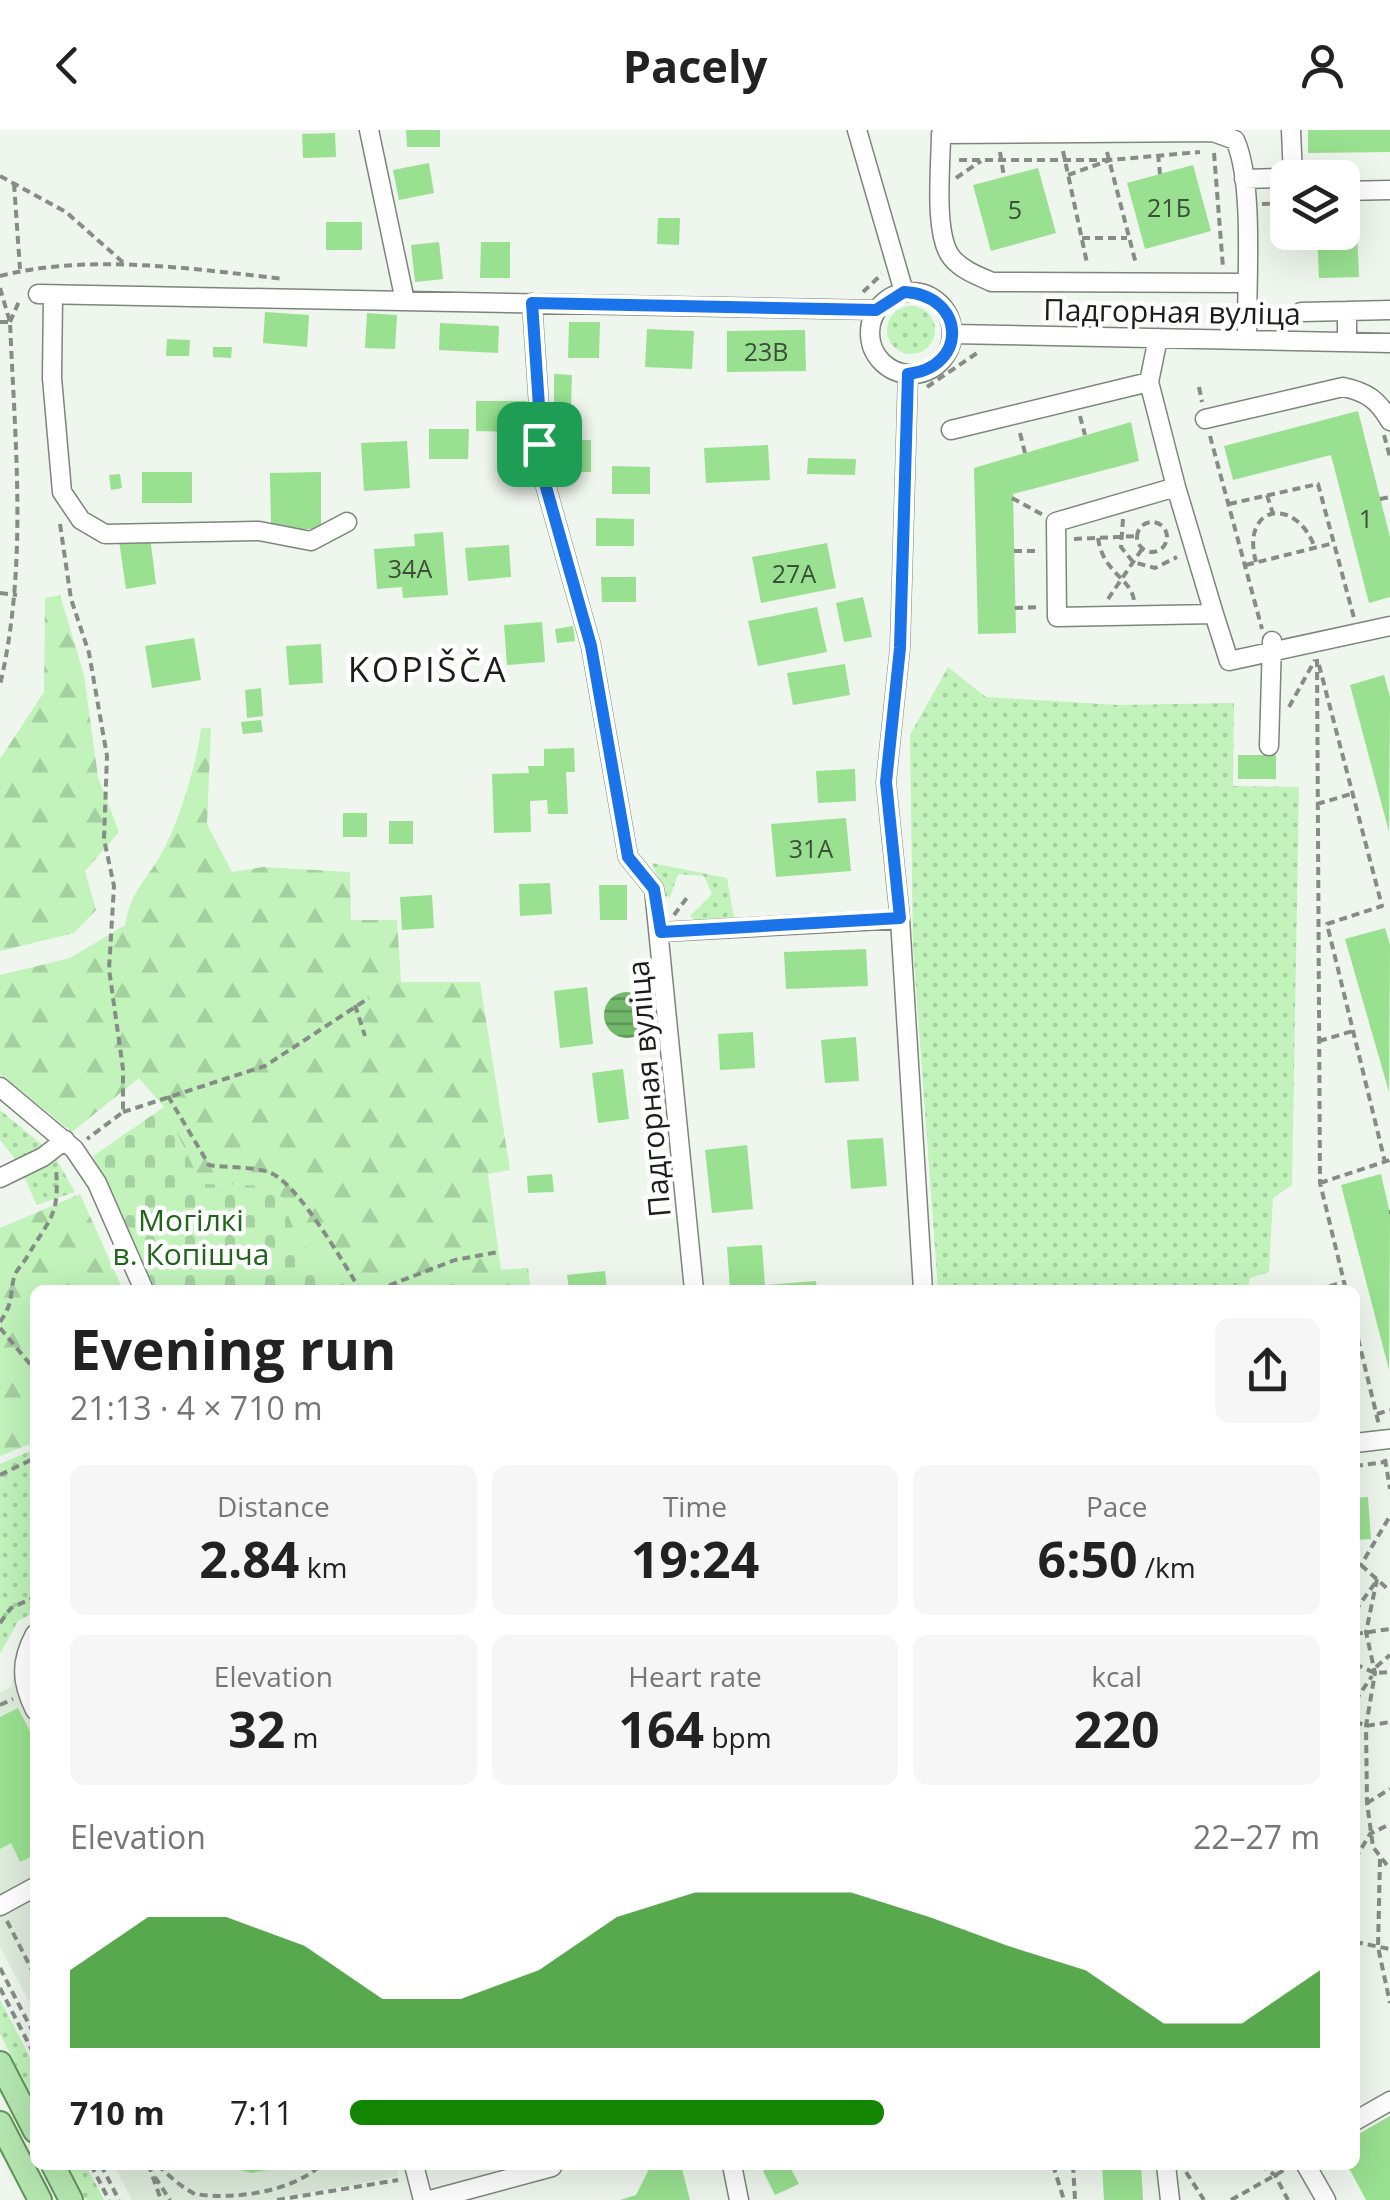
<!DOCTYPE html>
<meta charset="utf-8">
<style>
body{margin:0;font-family:"Open Sans",sans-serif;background:#f6f6f6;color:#222;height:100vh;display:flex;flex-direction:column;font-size:38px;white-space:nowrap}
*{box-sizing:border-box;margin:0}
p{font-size:32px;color:#767676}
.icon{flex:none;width:55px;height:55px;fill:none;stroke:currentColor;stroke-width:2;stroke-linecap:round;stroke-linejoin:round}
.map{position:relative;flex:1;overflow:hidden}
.sheet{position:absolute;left:30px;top:1155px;width:1330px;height:885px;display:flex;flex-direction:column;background:#fff;border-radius:15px;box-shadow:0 10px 40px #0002}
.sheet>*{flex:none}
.fabs{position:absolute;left:1270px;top:30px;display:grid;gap:20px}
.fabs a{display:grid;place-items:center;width:90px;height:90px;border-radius:15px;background:#fff;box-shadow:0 10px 40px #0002;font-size:50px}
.pin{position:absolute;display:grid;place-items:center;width:85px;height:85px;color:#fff;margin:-42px;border-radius:20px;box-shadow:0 5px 15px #0006}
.round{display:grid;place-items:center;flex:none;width:105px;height:105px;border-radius:15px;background:#f6f6f6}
.head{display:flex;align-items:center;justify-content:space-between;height:170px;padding:0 40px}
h1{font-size:55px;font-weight:700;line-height:75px}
.metrics{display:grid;grid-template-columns:repeat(3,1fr);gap:15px;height:170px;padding:10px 40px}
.metrics div{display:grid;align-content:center;border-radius:15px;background:#f6f6f6;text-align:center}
.metrics b{font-size:50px;font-weight:700}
.metrics small{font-size:28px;font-weight:400}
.metrics p{font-size:28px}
.chart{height:280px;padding:20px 40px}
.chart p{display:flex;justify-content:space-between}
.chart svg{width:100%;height:180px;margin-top:10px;fill:#128602;opacity:.7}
ul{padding:0 40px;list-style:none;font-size:32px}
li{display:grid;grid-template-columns:160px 120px 1fr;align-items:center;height:75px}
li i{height:25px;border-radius:12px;background:#128602}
header{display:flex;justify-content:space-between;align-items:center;height:130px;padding:0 40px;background:#fff;font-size:45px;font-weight:700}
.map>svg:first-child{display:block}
.built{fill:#deecdc}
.grass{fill:url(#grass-dots)}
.forest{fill:url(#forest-firs)}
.cemetery{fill:url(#cemetery-stones)}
.water{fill:url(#water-rules)}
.building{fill:#99e090}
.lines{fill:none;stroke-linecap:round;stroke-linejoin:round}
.minor-casing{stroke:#7e857d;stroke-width:21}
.major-casing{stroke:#5f9659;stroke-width:26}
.path{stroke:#868c86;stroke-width:4;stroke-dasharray:8 5;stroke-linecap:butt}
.minor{stroke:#fff;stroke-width:18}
.major{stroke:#b5e7b0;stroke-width:22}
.route-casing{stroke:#fff;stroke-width:20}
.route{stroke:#1a73e8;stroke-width:12}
.labels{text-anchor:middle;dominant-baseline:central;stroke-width:9;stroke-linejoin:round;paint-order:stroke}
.number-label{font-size:25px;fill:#3a4e38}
.street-label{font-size:30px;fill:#1a1d1a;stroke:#fff}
.park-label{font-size:30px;fill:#21651a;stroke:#fff}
.quarter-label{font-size:35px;letter-spacing:2.5px;fill:#1a1d1a;stroke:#fff}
</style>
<header><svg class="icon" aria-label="back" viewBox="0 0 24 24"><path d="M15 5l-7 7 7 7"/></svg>Pacely<svg class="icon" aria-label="person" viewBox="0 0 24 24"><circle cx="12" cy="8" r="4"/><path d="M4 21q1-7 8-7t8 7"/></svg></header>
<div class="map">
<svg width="1390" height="2070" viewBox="0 0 1390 2070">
<defs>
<pattern id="grass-dots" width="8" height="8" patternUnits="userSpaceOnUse" patternTransform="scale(2.5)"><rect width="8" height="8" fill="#c1f3bb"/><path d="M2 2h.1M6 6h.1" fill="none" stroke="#a5d0a0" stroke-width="1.8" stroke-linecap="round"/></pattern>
<pattern id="forest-firs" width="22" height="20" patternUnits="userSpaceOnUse" patternTransform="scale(2.5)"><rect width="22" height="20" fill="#c1f3bb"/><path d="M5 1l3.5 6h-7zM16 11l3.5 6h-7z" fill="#a5d0a0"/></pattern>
<pattern id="cemetery-stones" width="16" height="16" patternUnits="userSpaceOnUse" patternTransform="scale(2.5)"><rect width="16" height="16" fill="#c1f3bb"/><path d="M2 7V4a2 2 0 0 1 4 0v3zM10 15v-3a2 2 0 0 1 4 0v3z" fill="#a5d0a0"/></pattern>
<pattern id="water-rules" width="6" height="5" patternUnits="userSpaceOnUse" patternTransform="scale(2.5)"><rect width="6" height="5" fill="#72b86a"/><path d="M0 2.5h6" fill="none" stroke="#5d9556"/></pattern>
</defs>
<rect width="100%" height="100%" fill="#eef6ed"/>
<path class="built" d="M35,1494V1883L0,1817V1563L12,1556L16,1525Z
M114,2035H396L399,2046L271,2070H132Z"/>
<path class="grass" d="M887 200a24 24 0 1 1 48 0a24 24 0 1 1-48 0Z
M948,537L986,567L1118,575L1234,573L1233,656L1299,657L1292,1055L1273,1068L1269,1142L1250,1148L1247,1160H938L913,817L910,605Z
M652,733L727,748L734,788L697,791L690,786L712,764L704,746L678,744L670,767L665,766Z
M0,980L46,1018L19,1034L0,1010Z
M55,1027L75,1062L37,1075L22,1043Z
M35,1319V1482L18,1491L0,1524V1334Z
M0,1870L35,1937V1972L0,1904Z
M68,2035H86L104,2070H86Z"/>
<path class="forest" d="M60,465L84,545L98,647L119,702L85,741L96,780L74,803L0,821V629L44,562L45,468Z
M201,598H211L207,694L232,742L263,737L350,742L351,790H397L401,852H480L510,1040L488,1044L501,1140L528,1138L531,1160H342L297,1106L276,1056L202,1054L164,977L139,948L72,1002L0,944V845L70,828L125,795C130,766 141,755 156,733C176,703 197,634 201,598Z
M80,1064L123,1160H35V1312L0,1326V1098Z"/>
<path class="cemetery" d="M164,977L202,1054L276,1056L297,1106L342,1160H156L93,1026Z"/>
<path class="water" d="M604 885a23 23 0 1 1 46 0a23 23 0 1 1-46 0Z"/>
<path class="building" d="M406,0H440V17H407Z
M1308,0H1390V22L1308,23Z
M335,3L336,27L303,28L302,4Z
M429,33L434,63L399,70L393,40Z
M1193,35L1211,101L1145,119L1127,53Z
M1038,38L1056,103L991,121L973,55Z
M658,88H680L679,115L657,114Z
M326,92H362V120H326Z
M1357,101L1359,147L1319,148L1317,103Z
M439,112L443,149L415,152L411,115Z
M481,112H510V148H480Z
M265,182L309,185L307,217L263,213Z
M367,183L397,185L395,219L365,218Z
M569,192H600L599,228H568Z
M440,193L499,196L498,223L439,220Z
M647,199L694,201L692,239L645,237Z
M805,200L806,241L727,242V201Z
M167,209L190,210L189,226H166Z
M213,217H232L231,228L213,227Z
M554,244L572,245L571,277H554Z
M476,271H527L526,302L476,301Z
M1358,281L1390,407V467L1369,473L1331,325L1233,350L1224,316Z
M1131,292L1139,331L1013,364L1016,503L978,504L974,338Z
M429,299H469L468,329H429Z
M555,310H591V342H555Z
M407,311L410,358L364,361L361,313Z
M768,315L770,350L706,353L704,318Z
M808,328L856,329L855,345L807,344Z
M612,336L650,337V364H612Z
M142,342H192V373H142Z
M321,342V399H271L270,343Z
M120,344L122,358L111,360L109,345Z
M596,388L634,389V416H596Z
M443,402L448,465L403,468L402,457L377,459L374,419L415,416L414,404Z
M150,407L156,454L126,459L119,411Z
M827,413L836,458L761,473L752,427Z
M509,415L511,447L468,451L465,418Z
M601,447H636V472H602Z
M863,467L872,507L844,512L836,473Z
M817,477L827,522L758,536L748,491Z
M542,492L545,532L507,535L504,495Z
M573,496L575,511L557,513L555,499Z
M194,508L201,550L152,558L145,516Z
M321,514L323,553L289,555L286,516Z
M845,534L850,565L793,575L787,543Z
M1384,545L1390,567L1389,702L1350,555Z
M261,558L263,586L247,588L245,560Z
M261,590L263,602L243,604L241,592Z
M574,618L575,642H566L568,684H548L547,670L530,671L531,702L494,703L492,644L529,643L528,636H544V619Z
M1238,625H1276V649H1238Z
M855,639L856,671L818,673L816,641Z
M343,683H367V707H343Z
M846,688L851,741L776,747L771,694Z
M389,691H413V714H389Z
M550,753L552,784L520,786L519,754Z
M599,755H627V790H600Z
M432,765L434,798L402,800L400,767Z
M1385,798L1390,815L1389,962L1345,809Z
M866,819L868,856L786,859L784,822Z
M587,857L593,914L560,918L554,861Z
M753,902L755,938L720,940L718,904Z
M856,907L859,951L825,953L821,910Z
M623,939L629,989L598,993L592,943Z
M883,1008L887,1056L851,1059L847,1010Z
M747,1015L753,1079L712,1083L705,1020Z
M552,1044L554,1062L528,1063L527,1046Z
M1381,1044L1390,1084L1389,1240L1341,1055Z
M762,1115L765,1155L816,1151L817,1160H730L727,1117Z
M605,1141L607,1160H569L567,1145Z
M1368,1367L1371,1409L1355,1410V1368Z
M18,1578L35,1611V1725L20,1732L11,1713L0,1719V1587Z
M1390,1986V2070H1366L1350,2040L1338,2035H1355V2006Z
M223,2035H290V2036L251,2043Z
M651,2035H681L690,2070H620L636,2065Z
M776,2035H789L799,2054L775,2065L763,2041Z
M1102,2035H1141L1143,2070H1104Z"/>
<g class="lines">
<g class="minor-casing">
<path id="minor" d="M369,0L405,171
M857,0L904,162
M1291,0L1293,48
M1244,49L1277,48
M1342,61L1390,60
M1246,153L992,152C978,146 962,140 952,128C933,106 941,34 941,4L1213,2L1235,10C1255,54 1246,158 1247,210
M870 203a41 41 0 1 1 82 0a41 41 0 1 1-82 0Z
M38,164L876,180
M53,165L52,248L62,362L81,390L105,404L259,401L311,411L347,392
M532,173L544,350L591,516L628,727L654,759L694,1160
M1301,182L1347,181
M952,204L1390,213
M1158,208L1149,252L1176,357L1056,392L1057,487L1214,484L1176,357
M1347,212V181L1390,180
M908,244L900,518L886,652L900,789L923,1160
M1205,289L1343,257C1367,262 1378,270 1390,291
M951,300L1149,252
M1214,484L1229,531L1390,496
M1269,616L1272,511
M661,802L900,789
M0,957L74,1019L97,1053L144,1160
M0,1048L43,1027L65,1010
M1355,1313L1390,1309
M35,1504C20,1532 21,1552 35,1580
M0,1776L35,1757
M1355,1991L1390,1971
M414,2035L423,2070
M732,2035L739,2070
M1166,2035L1170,2070
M1306,2035L1326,2070
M430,2070L552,2037"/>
</g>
<g class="major-casing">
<path id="major" d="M0,1933L35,2001
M0,1993L40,2070
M53,2035L71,2070"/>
</g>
<path class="path" d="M1063,21L1087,133
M1000,22L1004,47
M1107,22L1136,134
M1214,23L1223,138
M1158,24L1160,44
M959,30H1110
M1068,45L1110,30L1200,22
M0,46L66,82L126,135
M956,48L981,31
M14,54L20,139
M1262,74L1288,73
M1082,108H1127
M0,146C89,123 194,139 284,149
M0,158L10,192
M863,162L882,144
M0,192H10C15,314 28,436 0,555
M10,192L20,169
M927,257L977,223
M1199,257L1202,272
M1080,286L1085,305
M1020,303L1025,323
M1384,305L1390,327
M1210,306L1262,499
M1267,365L1273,384
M1012,368L1043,385
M1380,369L1390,367
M1229,374L1318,354L1354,488
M1123,389L1121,417L1133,432L1155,438L1177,427
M1137 407a15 15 0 1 1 30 0a15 15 0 1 1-30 0Z
M60,394L71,469L89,523L107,626L104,709L114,756L109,839L123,939V982L87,1009
M1098,408C1103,443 1130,447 1134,470
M1074,409L1137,406
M1014,421H1039
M1256,432C1240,375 1296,365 1315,418
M1246,435L1334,413
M0,463L17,465
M1108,469L1142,419
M1015,478L1041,477
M1317,529L1320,1053L1346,1160
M1319,535L1382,776L1327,794L1385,1032
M1289,577L1315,530
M1317,674L1351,664
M674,785L689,765
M355,875L365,906
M1319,911L1353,901
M168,966L209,1035C227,1038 257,1036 273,1044C300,1058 344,1133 360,1160
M123,982L265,936L369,868
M1320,1053L1390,1030
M1389,1082H1390
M377,1160L455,1130L498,1122
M1317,1160L1344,1152
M0,1192C14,1171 9,1169 14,1147C16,1140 23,1134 27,1127C49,1089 60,1086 56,1040
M1355,1196L1379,1295
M0,1198L35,1240
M1377,1284L1390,1280
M1385,1329L1390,1359
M1355,1336L1385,1332
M0,1345L35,1328
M1355,1435H1361L1390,1386
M1361,1435L1390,1461
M1377,1449L1366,1502L1375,1543L1366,1596L1367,1673L1373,1717L1390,1739
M1355,1481L1375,1453
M0,1493L11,1478L35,1467
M1355,1504L1390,1499
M1355,1534L1375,1543L1390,1542
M1376,1537L1390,1525
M1355,1571L1372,1546
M0,1575L13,1569
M1355,1591L1366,1596L1390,1592
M1367,1673L1390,1659
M1355,1729L1370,1704L1390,1694
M1380,1729L1378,1817L1390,1873
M7,1791L35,1846
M1355,1812L1390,1819
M0,1838L35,1906
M0,1858L35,1926
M91,2035L109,2070
M101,2035L119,2070
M153,2035L150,2039L161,2070
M158,2035C169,2046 181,2057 195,2064C234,2070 292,2062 321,2035
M1053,2035L1064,2070
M1073,2035L1075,2070
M1260,2035L1275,2045L1288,2070
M1186,2042L1204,2070
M155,2047L170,2070
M277,2070L398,2050
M1231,2070L1288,2038"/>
<use href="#minor" class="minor"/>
<use href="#major" class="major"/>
</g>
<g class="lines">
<g class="route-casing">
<path id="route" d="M904,162C966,165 969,237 908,244L900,518L886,652L900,788L661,802L654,759L628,727L591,516L544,350L532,173L876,180Z"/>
</g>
<use href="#route" class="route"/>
</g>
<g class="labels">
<g class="number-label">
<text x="1169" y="77">21Б</text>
<text x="1015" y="79">5</text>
<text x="766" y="221">23В</text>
<text x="1366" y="388">1</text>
<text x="410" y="438">34А</text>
<text x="794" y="443">27А</text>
<text x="811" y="718">31А</text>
</g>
<g class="street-label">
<text transform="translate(1172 181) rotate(1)">Падгорная вуліца</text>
<text transform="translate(648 959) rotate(-95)">Падгорная вуліца</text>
</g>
<g class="park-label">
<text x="191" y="1089">Могілкі<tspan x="191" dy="34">в. Копішча</tspan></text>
</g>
<g class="quarter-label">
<text x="428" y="538">KOPIŠČA</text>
</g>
</g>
</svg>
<div class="fabs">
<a><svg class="icon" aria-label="layers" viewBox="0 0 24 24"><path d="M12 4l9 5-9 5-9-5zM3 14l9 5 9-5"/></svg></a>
</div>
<div class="pin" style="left:539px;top:314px;background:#1e9e55"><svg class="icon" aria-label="arrive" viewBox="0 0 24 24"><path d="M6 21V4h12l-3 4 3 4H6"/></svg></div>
<section class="sheet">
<div class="head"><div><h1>Evening run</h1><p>21:13 · 4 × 710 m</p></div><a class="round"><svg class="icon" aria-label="share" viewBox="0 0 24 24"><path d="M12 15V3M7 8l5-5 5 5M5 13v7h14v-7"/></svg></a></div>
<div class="metrics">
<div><p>Distance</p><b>2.84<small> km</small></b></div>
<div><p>Time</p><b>19:24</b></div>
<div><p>Pace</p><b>6:50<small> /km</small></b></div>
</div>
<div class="metrics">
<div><p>Elevation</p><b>32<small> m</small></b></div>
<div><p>Heart rate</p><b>164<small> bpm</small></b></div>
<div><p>kcal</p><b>220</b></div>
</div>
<div class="chart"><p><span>Elevation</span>22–27 m</p>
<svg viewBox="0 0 160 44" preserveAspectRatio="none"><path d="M0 44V25L10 12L20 12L30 19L40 32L50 32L60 25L70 12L80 6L90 6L100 6L110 12L120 19L130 25L140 38L150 38L160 25V44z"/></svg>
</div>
<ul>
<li><b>710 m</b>7:11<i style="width:55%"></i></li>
</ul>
</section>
</div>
